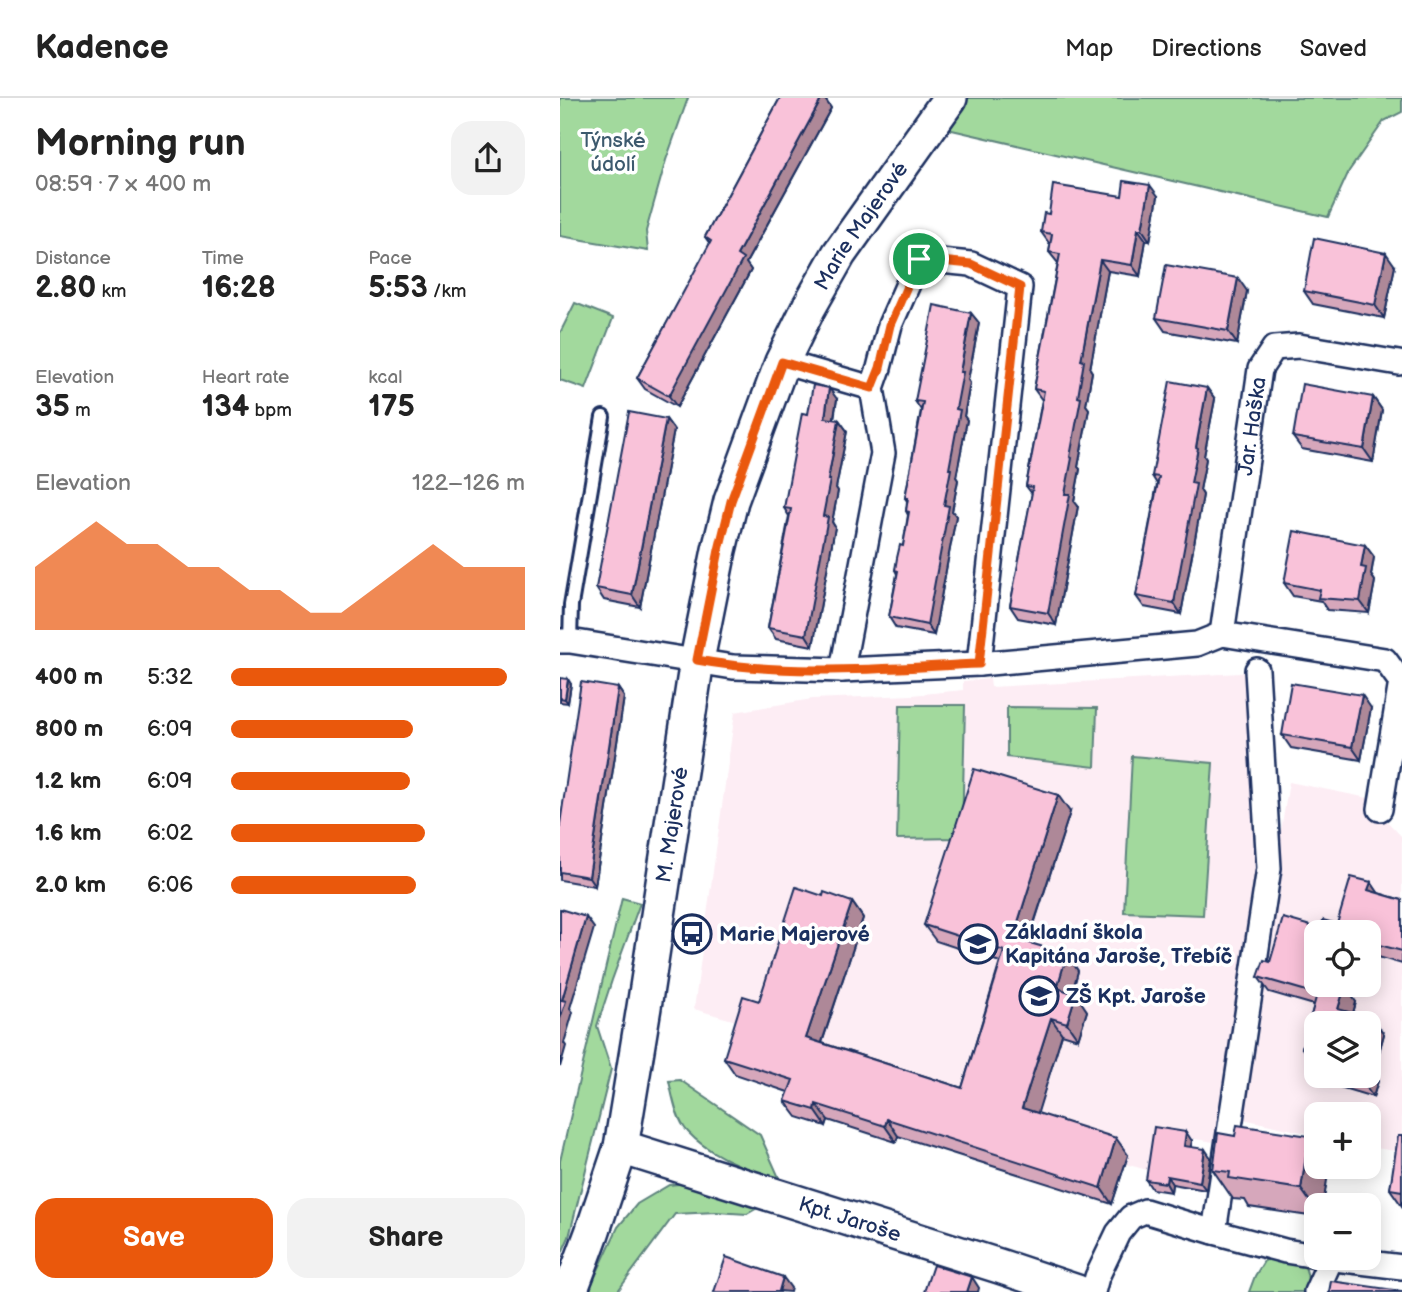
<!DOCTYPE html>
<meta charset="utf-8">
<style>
body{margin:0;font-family:"Balsamiq Sans",sans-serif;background:#f2f2f2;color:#222;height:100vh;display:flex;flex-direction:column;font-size:26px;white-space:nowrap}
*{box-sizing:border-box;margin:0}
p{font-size:23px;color:#767676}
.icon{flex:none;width:38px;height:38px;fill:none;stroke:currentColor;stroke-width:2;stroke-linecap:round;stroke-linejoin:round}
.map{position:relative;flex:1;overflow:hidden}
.panel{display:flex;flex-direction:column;background:#fff;width:560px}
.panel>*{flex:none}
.fabs{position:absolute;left:744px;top:822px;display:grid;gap:14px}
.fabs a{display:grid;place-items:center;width:77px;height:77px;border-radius:14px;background:#fff;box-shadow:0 4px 18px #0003;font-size:35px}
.pin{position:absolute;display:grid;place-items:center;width:60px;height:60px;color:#fff;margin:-30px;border:4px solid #fff;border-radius:50%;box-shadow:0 2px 7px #0007}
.round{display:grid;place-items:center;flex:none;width:74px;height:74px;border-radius:21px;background:#f2f2f2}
.headline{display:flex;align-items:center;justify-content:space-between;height:119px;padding:0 35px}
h1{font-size:38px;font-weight:600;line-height:52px}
.stats{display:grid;grid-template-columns:repeat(3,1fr);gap:10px;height:119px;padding:7px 35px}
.stats div{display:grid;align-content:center}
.stats b{font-size:30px;font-weight:600}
.stats small{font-size:19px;font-weight:400}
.stats p{font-size:19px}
.chart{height:196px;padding:14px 35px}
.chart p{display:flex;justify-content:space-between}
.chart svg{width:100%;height:126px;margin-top:7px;fill:#ea580c;opacity:.7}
.primary-button{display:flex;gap:14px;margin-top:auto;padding:14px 35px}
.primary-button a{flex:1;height:80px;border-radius:21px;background:#ea580c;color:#fff;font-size:28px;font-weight:600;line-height:80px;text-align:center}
.primary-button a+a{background:#f2f2f2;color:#222}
ul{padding:0 35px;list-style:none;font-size:23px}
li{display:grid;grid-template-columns:112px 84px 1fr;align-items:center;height:52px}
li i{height:18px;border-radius:9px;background:#ea580c}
header{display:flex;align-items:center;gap:42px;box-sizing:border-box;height:98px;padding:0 35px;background:#fff;border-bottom:2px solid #e0e0e0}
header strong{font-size:33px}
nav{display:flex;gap:38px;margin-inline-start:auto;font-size:24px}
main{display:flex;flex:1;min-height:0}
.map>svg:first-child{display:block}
.built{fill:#fdedf4;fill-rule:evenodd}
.green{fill:#a2d99d;stroke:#5e847e;stroke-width:2}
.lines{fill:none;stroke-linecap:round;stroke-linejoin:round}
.lane-casing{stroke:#1b2f5e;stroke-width:18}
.street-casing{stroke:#1b2f5e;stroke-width:28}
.secondary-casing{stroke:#1b2f5e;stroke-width:38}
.lane{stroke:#fff;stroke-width:12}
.street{stroke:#fff;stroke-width:23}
.secondary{stroke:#fff;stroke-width:33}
.wall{fill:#d6a7bb;stroke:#1b2f5e;stroke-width:2}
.shaded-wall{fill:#ae8898;stroke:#1b2f5e;stroke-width:2}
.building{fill:#f9c2d9;stroke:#1b2f5e;stroke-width:2}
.route-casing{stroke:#fff;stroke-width:14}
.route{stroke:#ea580c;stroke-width:9}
.labels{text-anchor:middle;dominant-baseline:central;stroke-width:7;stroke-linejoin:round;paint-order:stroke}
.park-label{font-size:21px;fill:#3d5a6e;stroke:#fff}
.street-label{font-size:21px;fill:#1b2f5e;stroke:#fff}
.poi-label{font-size:21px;font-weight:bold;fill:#1b2f5e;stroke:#fff;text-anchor:start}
</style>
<header>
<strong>Kadence</strong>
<nav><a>Map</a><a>Directions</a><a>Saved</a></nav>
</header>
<main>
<section class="panel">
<div class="headline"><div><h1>Morning run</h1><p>08:59 · 7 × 400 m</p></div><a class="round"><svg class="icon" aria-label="share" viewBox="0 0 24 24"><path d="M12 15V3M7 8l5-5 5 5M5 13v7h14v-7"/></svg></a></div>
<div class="stats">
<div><p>Distance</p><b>2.80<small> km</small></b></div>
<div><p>Time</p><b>16:28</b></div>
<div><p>Pace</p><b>5:53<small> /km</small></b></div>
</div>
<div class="stats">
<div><p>Elevation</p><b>35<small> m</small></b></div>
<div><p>Heart rate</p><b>134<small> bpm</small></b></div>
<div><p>kcal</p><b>175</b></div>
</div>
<div class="chart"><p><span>Elevation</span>122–126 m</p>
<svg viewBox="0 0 160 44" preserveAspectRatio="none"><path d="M0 44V22L10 14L20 6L30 14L40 14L50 22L60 22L70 30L80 30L90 38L100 38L110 30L120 22L130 14L140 22L150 22L160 22V44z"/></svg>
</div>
<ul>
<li><b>400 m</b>5:32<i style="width:94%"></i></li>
<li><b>800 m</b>6:09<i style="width:62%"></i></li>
<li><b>1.2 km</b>6:09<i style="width:61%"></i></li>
<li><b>1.6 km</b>6:02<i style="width:66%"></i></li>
<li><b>2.0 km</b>6:06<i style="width:63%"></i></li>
</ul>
<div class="primary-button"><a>Save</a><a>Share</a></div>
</section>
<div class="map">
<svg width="842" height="1194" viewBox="0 0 842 1194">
<rect width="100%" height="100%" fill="#fff"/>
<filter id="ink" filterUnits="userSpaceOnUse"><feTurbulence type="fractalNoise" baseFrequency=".0143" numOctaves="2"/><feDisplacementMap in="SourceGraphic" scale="14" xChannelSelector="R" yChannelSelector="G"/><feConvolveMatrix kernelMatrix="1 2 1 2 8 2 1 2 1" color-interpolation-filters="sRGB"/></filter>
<g filter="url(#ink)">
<path class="built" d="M690,572L703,780L666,1046L598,1035L595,1074L565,1066L552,1106L301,1027L300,1033L268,1022L266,1028L237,1019L244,999L175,976L190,927L134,911L175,614L252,601L352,597L403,592V583L430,581L431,589L680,575Z
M729,684L813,701L823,719L842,739V1054L809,1049L808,1017H756V1037L674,1019ZM756,835H808V887H756ZM756,926H808V978H756Z"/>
<path class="green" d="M0,0H128L106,62L86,133L88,153L0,138Z
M390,0H842V14L824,23L789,73L768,119L392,32L373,23Z
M15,205L53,220L26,291L0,282V235Z
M340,607H405L402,740L337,741Z
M447,609L537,610L535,669L447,659Z
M572,658L653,665L643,817L564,814Z
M62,800L80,805L52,882L37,928L51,971L9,1139L0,1159V1063Z
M120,982L200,1037L221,1084C190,1071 152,1060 128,1034C116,1021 113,1000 109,983Z
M128,1085L199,1109L187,1116L156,1114L115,1116L57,1194H28L58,1129L77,1106L109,1087Z
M723,1155C746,1163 749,1170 748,1194H689L695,1178L704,1163Z"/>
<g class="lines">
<g class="lane-casing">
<path id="lane" d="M10,543L11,507L43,319"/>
</g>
<g class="street-casing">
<g id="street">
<path d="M222,264L312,290L323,355L282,572"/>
<path d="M312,290L319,270L330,227L359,161L411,166L460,189L419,566"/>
<path id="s1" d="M662,536L700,271L714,250L739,248L839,265"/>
<path d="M0,543H10L173,569L282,572L419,566L637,546L662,536L825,562L841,584L820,711"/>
<path d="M654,1134L709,770L697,572"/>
<path d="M767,1160L842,1169"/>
<path d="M533,1194L537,1179L558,1135L571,1119L585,1113L654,1134L725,1153L756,1158"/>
<path d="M756,1194L771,1161"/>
</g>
</g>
<g class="secondary-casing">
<g id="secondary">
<path id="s2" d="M61,1049L439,1168L517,1194"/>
<path id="s3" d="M10,1194L32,1135L61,1049L84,909L137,562L159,452L171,403L222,264L249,209L279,156L390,0"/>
</g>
</g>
<use href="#lane" class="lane"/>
<use href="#street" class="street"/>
<use href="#secondary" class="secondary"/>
</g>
<path class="wall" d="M220,0H264L271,10L186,165L191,172L117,309L85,291L77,280L150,146L145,139Z
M562,98H598L590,143L586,142L580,178L548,173L530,271L532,274L526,307L529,311L518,369L520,371L514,403L518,408L496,527L458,520L450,508L472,396L466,388L482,302L474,291L498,165L489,154L491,145H489L481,134L489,116Z
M835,168L824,220L753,206L744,193Z
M687,193L677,246L605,233L596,220Z
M411,215L419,225L408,282L410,285L404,318L407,322L396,379L398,382L392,413L396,418L374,537L336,530L329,519L337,476L335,472L343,448L348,417L346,413L347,403L345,400L361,312L355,303Z
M647,290L655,301L644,358L646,361L640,392L643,397L621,516L584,509L576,498L597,386L592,378Z
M813,299L822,312L813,364L742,351L733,339Z
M277,301L274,321L279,322L287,333L276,390L278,393L272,424L275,429L253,548L216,541L208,530L229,418L224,410L248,316Z
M106,321L114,332L80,509L44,502L36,490Z
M805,447L814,459L811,477L815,483L809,515L767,512L761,503L733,498L724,485Z
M0,580L11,586L8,605L0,604Z
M58,590L64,599L35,788L0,782V726Z
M811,610L801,662L731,650L722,637Z
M510,714L468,845L507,856L518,873L512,895L527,913L518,941L502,936L477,1015L568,1057L552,1106L338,1038L336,1044L268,1022L266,1028L237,1019L225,1003L228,994L175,976L164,960L263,798L292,804L303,820L262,945L402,990L440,864L376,843L364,827Z
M811,784L818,795L842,802V866L815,858L814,863L808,861V835H756V887L796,904L793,915L813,921L824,936L813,976L818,983L813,999L776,988L769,978H808L756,926V967L753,966L742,950L754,907L709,894L698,879L710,864L761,831L777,826Z
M675,1038H749L756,1108V1119L689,1109L685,1102L673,1101L653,1072Z
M842,1038V1108L830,1091Z
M632,1043L631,1049L651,1060L646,1092L612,1086L611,1094L592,1091L586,1082Z"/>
<path class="shaded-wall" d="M262,0H264L271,10L186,165L191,172L117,309L109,298L177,157Z
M590,87L598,98L590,143L582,131Z
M578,131L586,142L580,178L572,167Z
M826,155L835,168L824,220L815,207Z
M540,162L548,173L530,271L532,274L526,307L529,311L518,369L520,371L514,403L518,408L496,527L488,515L505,396L521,262Z
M678,180L687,193L677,246L668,233Z
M411,215L419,225L408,282L410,285L404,318L407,322L396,379L398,382L392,413L396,418L374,537L367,527L384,407L400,274Z
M269,290L277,301L272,330L265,320Z
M647,290L655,301L644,358L646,361L640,392L643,397L621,516L614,505L636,349Z
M813,299L822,312L813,364L804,351Z
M106,321L114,332L80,509L72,497Z
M279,322L287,333L276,390L278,393L272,424L275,429L253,548L246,537L268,382Z
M805,447L814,459L811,477L815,483L809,515L800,503L801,469Z
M8,581L11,586L8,605L5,601Z
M58,590L64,599L35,788L29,779Z
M802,597L811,610L801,662L792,649Z
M498,697L510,714L464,856L453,840Z
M811,784L822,800L808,792Z
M292,804L303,820L258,956L246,940Z
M26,819L34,830L10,910L13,914L4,945L6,948L0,969V921L2,902Z
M808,849L815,858L814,863L808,855Z
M507,856L518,873L509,906L497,890Z
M785,888L796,904L790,926L778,911Z
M516,896L527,913L518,941L507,925Z
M491,920L502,936L474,1027L462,1010Z
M813,921L824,936L813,976L818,983L813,999L802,984L803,978H808V936Z
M256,1006L268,1022L266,1028L255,1012Z
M327,1021L338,1038L336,1044L325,1028Z
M626,1034L632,1043L629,1056L624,1048Z
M749,1038L756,1048V1069H769L763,1108H756V1112L741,1091Z
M556,1040L568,1057L552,1106L541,1090Z
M645,1051L651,1060L646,1092L640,1084Z
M607,1078L612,1086L611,1094L606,1085Z
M223,1179L231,1190L230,1194L219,1193Z
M412,1179L419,1190L418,1194H407Z"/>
<path class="building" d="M220,0H262L177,157L183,161L109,298L77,280L151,143L145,139Z
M564,83L590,87L582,131H578L572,167L540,162L521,262L524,263L518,299L521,300L510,359L512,360L505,396H510L488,515L450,508L473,389L466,388L484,293L474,291L500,156L489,154L492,136L481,134L484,115L489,116L493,87L562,98Z
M754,140L826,155L815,207L744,193Z
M606,167L678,180L668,233L596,220Z
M374,207L411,215L400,274H403L396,311L400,312L389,371H391L384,407L389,408L367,527L329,519L338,473L335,472L337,460L340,447L343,448L349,414L346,413L348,400H345L363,304L355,303Z
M610,283L647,290L636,349L638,350L631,385L636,386L614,505L576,498L599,379L592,378Z
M742,286L813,299L804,351L733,339Z
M253,287L269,290L265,320L279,322L268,382H270L263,418L268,419L246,537L208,530L231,411L224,410L242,315L248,316Z
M69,314L106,321L72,497L36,490Z
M734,433L805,447L801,469L806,470L800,503L758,500L760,492L724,485Z
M0,580L8,581L5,601L0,600Z
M21,584L58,590L29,779L0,774V726Z
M731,585L802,597L792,649L722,637Z
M414,671L498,697L453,840L507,856L497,890L516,896L507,925L491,920L462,1010L556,1040L541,1090L327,1021L325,1028L256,1006L255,1012L225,1003L233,982L164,960L183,898L199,903L236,789L263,798L264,794L292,804L246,940L402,990L444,853L364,827Z
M791,779L811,784L808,792L842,802V853L808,844V835H756V887L785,888L778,911L813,921L808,936V926H756V954L742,950L757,896L698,879L704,862L710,864L723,820L761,831L763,822L777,826Z
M0,811L26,819L2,902L6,903L0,921Z
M783,978H803L802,984Z
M677,1027L749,1038L741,1091L669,1080L670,1074L653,1072L658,1035L675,1038Z
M594,1029L626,1034L624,1048L645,1051L640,1084L607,1078L606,1085L586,1082Z
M838,1038H842V1093L830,1091Z
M166,1159L223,1179L219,1193L221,1194H154Z
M373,1167L412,1179L407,1194H364Z
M771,1183L842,1193V1194H769Z"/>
</g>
<g class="lines" filter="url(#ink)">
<g class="route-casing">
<path id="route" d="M359,161L411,166L460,189L419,566C326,570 229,579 137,562L159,452L171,403L222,264L312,290L320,270L330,227Z"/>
</g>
<use href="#route" class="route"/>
</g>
<defs>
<g id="bus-ring" transform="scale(2.0125)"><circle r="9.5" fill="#fff" stroke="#1b2f5e" stroke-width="1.5"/><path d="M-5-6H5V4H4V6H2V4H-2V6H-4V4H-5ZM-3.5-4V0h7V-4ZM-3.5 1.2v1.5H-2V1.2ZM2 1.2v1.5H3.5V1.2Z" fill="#1b2f5e"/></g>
<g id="school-ring" transform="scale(2.0125)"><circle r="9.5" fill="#fff" stroke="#1b2f5e" stroke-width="1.5"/><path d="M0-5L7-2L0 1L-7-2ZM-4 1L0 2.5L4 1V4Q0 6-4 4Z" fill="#1b2f5e"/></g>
</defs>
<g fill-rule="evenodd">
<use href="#bus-ring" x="132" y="836"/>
<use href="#school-ring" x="418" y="846"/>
<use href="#school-ring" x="479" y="898"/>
</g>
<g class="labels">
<g class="park-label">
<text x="53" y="42">Týnské<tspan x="53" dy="24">údolí</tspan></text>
</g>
<g class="street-label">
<text stroke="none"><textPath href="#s3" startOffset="1115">Marie Majerové</textPath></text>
<text stroke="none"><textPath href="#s1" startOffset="210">Jar. Haška</textPath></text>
<text stroke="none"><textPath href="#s3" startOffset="480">M. Majerové</textPath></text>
<text stroke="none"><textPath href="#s2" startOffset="240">Kpt. Jaroše</textPath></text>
</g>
<g class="poi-label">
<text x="445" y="834">Základní škola<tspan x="445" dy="24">Kapitána Jaroše, Třebíč</tspan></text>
<text x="159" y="836">Marie Majerové</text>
<text x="506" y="898">ZŠ Kpt. Jaroše</text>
</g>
</g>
</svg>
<div class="fabs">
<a><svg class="icon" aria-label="locate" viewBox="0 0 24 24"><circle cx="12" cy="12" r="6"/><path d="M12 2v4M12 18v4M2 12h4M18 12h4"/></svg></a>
<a><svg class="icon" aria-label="layers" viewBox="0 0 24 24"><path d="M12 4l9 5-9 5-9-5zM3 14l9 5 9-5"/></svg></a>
<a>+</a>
<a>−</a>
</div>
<div class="pin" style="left:359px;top:161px;background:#1e9e55"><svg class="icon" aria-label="arrive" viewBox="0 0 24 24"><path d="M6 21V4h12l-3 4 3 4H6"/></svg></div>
</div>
</main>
